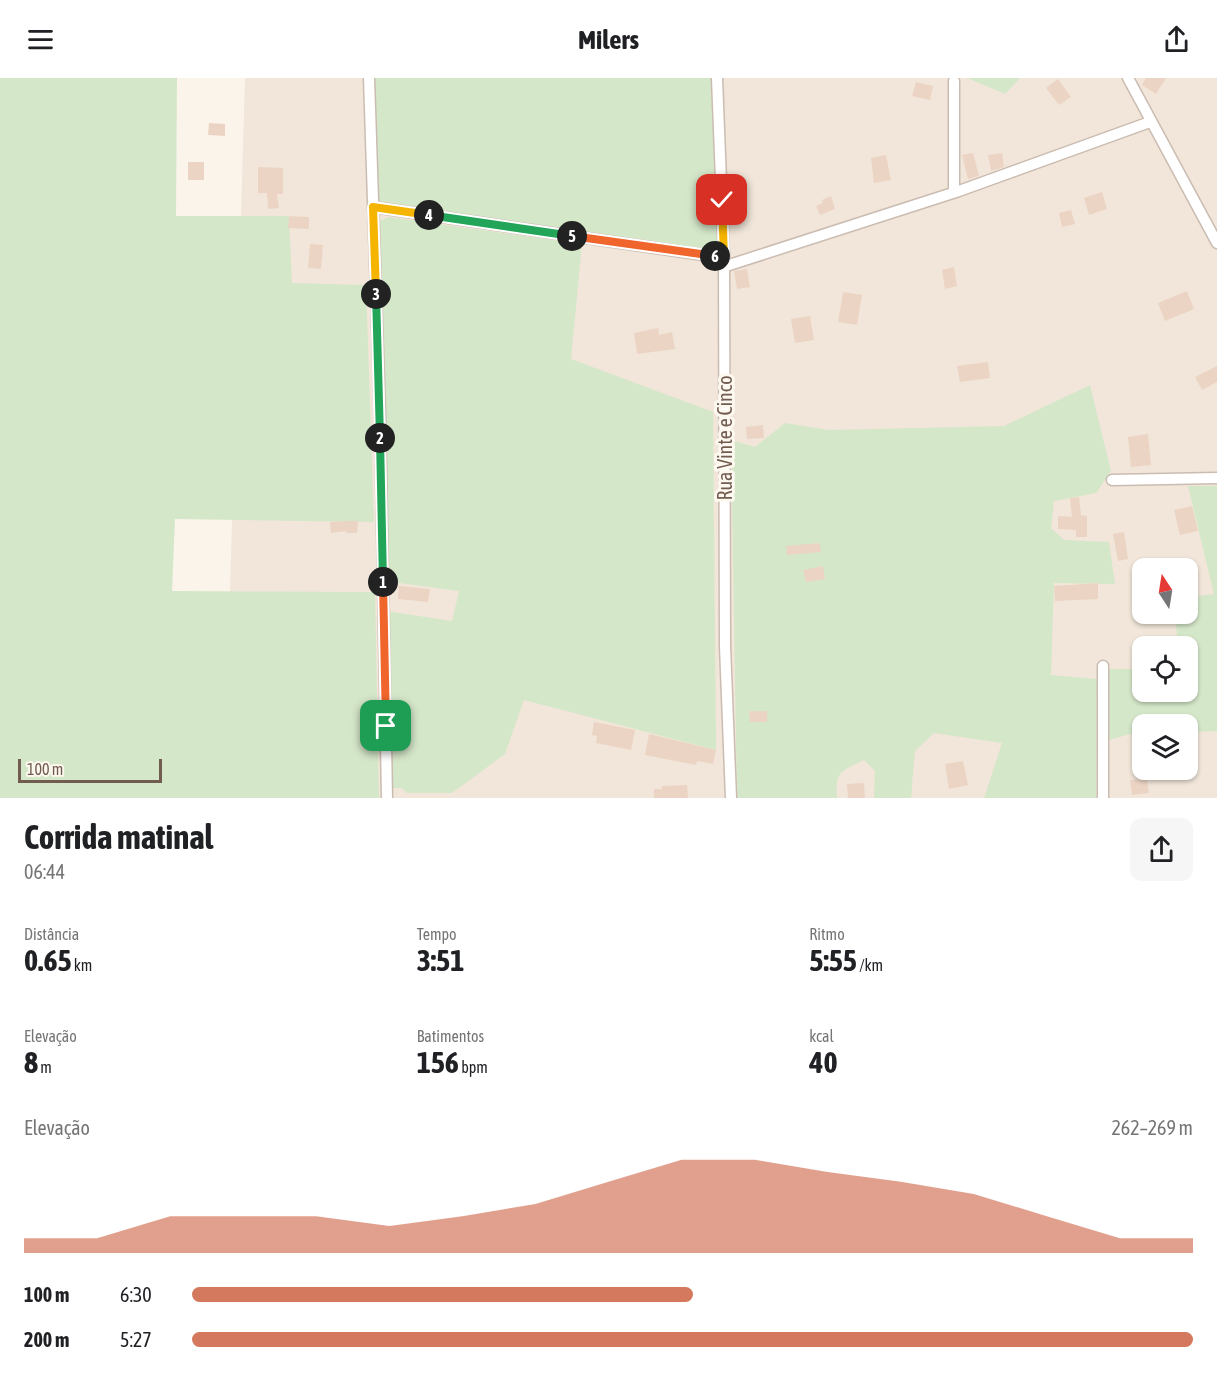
<!DOCTYPE html>
<html lang="pt">
<meta charset="utf-8">
<style>
body{margin:0;font-family:"Asap Condensed",sans-serif;background:#f6f6f6;color:#202124;height:100vh;display:flex;flex-direction:column;font-size:22px;white-space:nowrap}
*{box-sizing:border-box;margin:0}
p{font-size:20px;color:#757577}
.icon{flex:none;width:33px;height:33px;fill:none;stroke:currentColor;stroke-width:2;stroke-linecap:round;stroke-linejoin:round}
.map{position:relative;height:720px;overflow:hidden}
.panel{display:flex;flex-direction:column;background:#fff;flex:1}
.panel>*{flex:none}
.needle{width:39px;rotate:348deg}
.fabs{position:absolute;left:1132px;top:480px;display:grid;gap:12px}
.fabs a{display:grid;place-items:center;width:66px;height:66px;border-radius:12px;background:#fff;box-shadow:0 2px 4px #0004;font-size:30px}
.scale{position:absolute;left:18px;bottom:15px;width:144px;box-sizing:border-box;padding-left:6px;border:3px solid #725c50;border-top:0;font-size:16px;line-height:21px;white-space:nowrap;color:#725c50;-webkit-text-stroke:4px #fdf8f0;paint-order:stroke}
.pin{position:absolute;display:grid;place-items:center;width:51px;height:51px;color:#fff;margin:-26px;border-radius:12px;box-shadow:0 3px 9px #0006}
.km{position:absolute;width:30px;height:30px;margin:-15px;border-radius:50%;background:#222;color:#fff;font-size:16px;line-height:30px;text-align:center}
.round{display:grid;place-items:center;flex:none;width:63px;height:63px;border-radius:12px;background:#f6f6f6}
.overview{display:flex;align-items:center;justify-content:space-between;height:102px;padding:0 24px}
h1{font-size:33px;font-weight:700;line-height:45px}
.stats{display:grid;grid-template-columns:repeat(3,1fr);gap:9px;height:102px;padding:6px 24px}
.stats div{display:grid;align-content:center}
.stats b{font-size:30px;font-weight:700}
.stats small{font-size:16px;font-weight:400}
.stats p{font-size:16px}
.chart{height:168px;padding:12px 24px}
.chart p{display:flex;justify-content:space-between}
.chart svg{width:100%;height:108px;margin-top:6px;fill:#d5795e;opacity:.7}
ul{padding:0 24px;list-style:none;font-size:20px}
li{display:grid;grid-template-columns:96px 72px 1fr;align-items:center;height:45px}
li i{height:15px;border-radius:8px;background:#d5795e}
header{display:flex;justify-content:space-between;align-items:center;height:78px;padding:0 24px;background:#fff;font-size:27px;font-weight:700}
.map>svg:first-child{display:block}
.residential{fill:#f1e6d9;fill-rule:evenodd}
.green{fill:#d5e7c9}
.building{fill:#ecd4c4}
.lines{fill:none;stroke-linecap:round;stroke-linejoin:round}
.minor-casing{stroke:#cbbcb1;stroke-width:13}
.minor{stroke:#fff;stroke-width:10}
.split-1-casing{stroke:#fff;stroke-width:12}
.split-2-casing{stroke:#fff;stroke-width:12}
.split-3-casing{stroke:#fff;stroke-width:12}
.split-4-casing{stroke:#fff;stroke-width:12}
.split-5-casing{stroke:#fff;stroke-width:12}
.split-6-casing{stroke:#fff;stroke-width:12}
.split-7-casing{stroke:#fff;stroke-width:12}
.split-1{stroke:#f0652b;stroke-width:8}
.split-2{stroke:#22a559;stroke-width:8}
.split-3{stroke:#22a559;stroke-width:8}
.split-4{stroke:#f5b400;stroke-width:8}
.split-5{stroke:#22a559;stroke-width:8}
.split-6{stroke:#f0652b;stroke-width:8}
.split-7{stroke:#f5b400;stroke-width:8}
.labels{text-anchor:middle;dominant-baseline:central;stroke-width:6;stroke-linejoin:round;paint-order:stroke}
.street-label{font-size:20px;fill:#725c50;stroke:#fdf8f0}
</style>
<header><svg class="icon" aria-label="menu" viewBox="0 0 24 24"><path d="M4 6h16M4 12h16M4 18h16"/></svg>Milers<svg class="icon" aria-label="share" viewBox="0 0 24 24"><path d="M12 15V3M7 8l5-5 5 5M5 13v7h14v-7"/></svg></header>
<div class="map">
<svg width="1217" height="720" viewBox="0 0 1217 720">
<rect width="100%" height="100%" fill="#faf4ea"/>
<path class="residential" d="M245,0H1217V720H224ZM1143,490H1188V536H1143ZM1143,568H1188V614H1143ZM1143,646H1188V692H1143Z"/>
<path class="green" d="M0,0H177L176,138H289L292,205L366,207L374,444L175,441L172,513L375,514L379,720H0Z
M371,0H711L718,166L714,174L376,128Z
M967,0H1020L1005,16Z
M388,139L582,166L571,281L713,334L716,672L524,622L505,676L452,715H407L402,710H390L386,533L452,543L459,513L384,503L378,144Z
M1090,307L1111,393L1096,415L1054,423L1051,450L1064,462L1109,464L1115,506L1054,505L1051,597L1097,601L1096,720H984L1002,665L934,655L915,673L911,720H874L875,693L864,682C841,693 835,693 837,720H737L731,362L755,369L785,345L829,352L1004,348Z
M1188,408H1217V653L1188,654V646H1143V656H1130L1106,663L1105,591H1143V614H1188V568H1178L1175,536H1188V519L1214,516Z"/>
<path class="building" d="M1146,0H1166L1156,16L1142,7Z
M1058,1L1071,19L1059,27L1046,10Z
M916,4L933,8L930,22L912,18Z
M209,45L225,46V58L208,57Z
M973,75L979,98L968,101L962,77Z
M1002,75L1004,89L991,93L988,77Z
M886,77L891,102L874,105L871,80Z
M188,84H204V102H188Z
M258,89L283,90V116H277L279,130L268,131L267,115H258Z
M1102,114L1107,131L1089,137L1084,120Z
M831,118L835,131L820,137L816,128L823,125L822,122Z
M1071,132L1075,146L1062,149L1059,135Z
M289,138L309,139V151L288,150Z
M310,166L323,167L321,191L308,190Z
M954,189L957,208L945,211L942,192Z
M747,191L750,209L737,211L734,193Z
M1187,213L1194,231L1165,243L1158,225Z
M843,214L862,217L857,247L838,244Z
M810,238L814,262L795,265L791,241Z
M658,250L659,257L672,254L675,271L637,276L634,255Z
M988,284L990,300L960,304L957,288Z
M1217,288V304L1202,312L1195,299Z
M763,347L764,360L747,361L746,349Z
M1148,356L1151,387L1131,389L1128,359Z
M1079,419L1081,437L1087,438V459H1076V452L1058,451V438L1072,439L1070,420Z
M1192,428L1198,453L1180,457L1174,432Z
M345,443H358L357,455H346V453L331,455L330,444Z
M1124,454L1128,481L1118,483L1113,456Z
M820,465L821,474L787,477L786,468Z
M823,488L825,501L806,504L803,492Z
M1098,505V521L1055,523L1054,508Z
M399,508L430,511L428,524L398,521Z
M749,633H767V644H750Z
M594,644L635,652L631,672L596,665L597,658L592,657Z
M649,656L716,672L713,686L697,683L696,687L645,677Z
M963,683L968,707L949,711L945,686Z
M1147,701L1149,715L1132,717L1130,702Z
M864,705L865,720H848L847,706Z
M687,707L688,720H654V711H662V708Z"/>
<g class="lines">
<g class="minor-casing">
<path id="minor" d="M369,0L380,336L387,720
M717,0L724,180L725,568L731,720
M1128,0L1217,165
M954,3V114
M373,129L724,180
M723,189L959,113L1150,44
M1112,402L1217,400
M1103,720V588"/>
</g>
<use href="#minor" class="minor"/>
</g>
<g class="lines">
<g class="split-1-casing">
<path id="split-1" d="M383,504L386,648"/>
</g>
<g class="split-2-casing">
<path id="split-2" d="M380,360L383,504"/>
</g>
<g class="split-3-casing">
<path id="split-3" d="M376,216L380,360"/>
</g>
<g class="split-4-casing">
<path id="split-4" d="M376,216L373,129L429,137"/>
</g>
<g class="split-5-casing">
<path id="split-5" d="M429,137L572,158"/>
</g>
<g class="split-6-casing">
<path id="split-6" d="M572,158L715,178"/>
</g>
<g class="split-7-casing">
<path id="split-7" d="M715,178L724,180L722,122"/>
</g>
<use href="#split-1" class="split-1"/>
<use href="#split-2" class="split-2"/>
<use href="#split-3" class="split-3"/>
<use href="#split-4" class="split-4"/>
<use href="#split-5" class="split-5"/>
<use href="#split-6" class="split-6"/>
<use href="#split-7" class="split-7"/>
</g>
<g class="labels">
<g class="street-label">
<text transform="translate(724 360) rotate(-90)">Rua Vinte e Cinco</text>
</g>
</g>
</svg>
<div class="fabs">
<a><svg class="needle" viewBox="-14 -14 28 28"><path d="M0-13l5 13h-10z" fill="#e53935"/><path d="M0 13l5-13h-10z" fill="#757577"/></svg></a>
<a><svg class="icon" aria-label="locate" viewBox="0 0 24 24"><circle cx="12" cy="12" r="6"/><path d="M12 2v4M12 18v4M2 12h4M18 12h4"/></svg></a>
<a><svg class="icon" aria-label="layers" viewBox="0 0 24 24"><path d="M12 4l9 5-9 5-9-5zM3 14l9 5 9-5"/></svg></a>
</div>
<div class="scale">100 m</div>
<div class="pin" style="left:386px;top:648px;background:#1e9e55"><svg class="icon" aria-label="arrive" viewBox="0 0 24 24"><path d="M6 21V4h12l-3 4 3 4H6"/></svg></div>
<div class="pin" style="left:722px;top:122px;background:#d93025"><svg class="icon" aria-label="check" viewBox="0 0 24 24"><path d="M5 12l5 5 9-10"/></svg></div>
<b class="km" style="left:383px;top:504px">1</b>
<b class="km" style="left:380px;top:360px">2</b>
<b class="km" style="left:376px;top:216px">3</b>
<b class="km" style="left:429px;top:137px">4</b>
<b class="km" style="left:572px;top:158px">5</b>
<b class="km" style="left:715px;top:178px">6</b>
</div>
<section class="panel">
<div class="overview"><div><h1>Corrida matinal</h1><p>06:44</p></div><a class="round"><svg class="icon" aria-label="share" viewBox="0 0 24 24"><path d="M12 15V3M7 8l5-5 5 5M5 13v7h14v-7"/></svg></a></div>
<div class="stats">
<div><p>Distância</p><b>0.65<small> km</small></b></div>
<div><p>Tempo</p><b>3:51</b></div>
<div><p>Ritmo</p><b>5:55<small> /km</small></b></div>
</div>
<div class="stats">
<div><p>Elevação</p><b>8<small> m</small></b></div>
<div><p>Batimentos</p><b>156<small> bpm</small></b></div>
<div><p>kcal</p><b>40</b></div>
</div>
<div class="chart"><p><span>Elevação</span>262–269 m</p>
<svg viewBox="0 0 160 44" preserveAspectRatio="none"><path d="M0 44V38L10 38L20 29L30 29L40 29L50 33L60 29L70 24L80 15L90 6L100 6L110 11L120 15L130 20L140 29L150 38L160 38V44z"/></svg>
</div>
<ul>
<li><b>100 m</b>6:30<i style="width:50%"></i></li>
<li><b>200 m</b>5:27<i style="width:100%"></i></li>
</ul>
</section>
